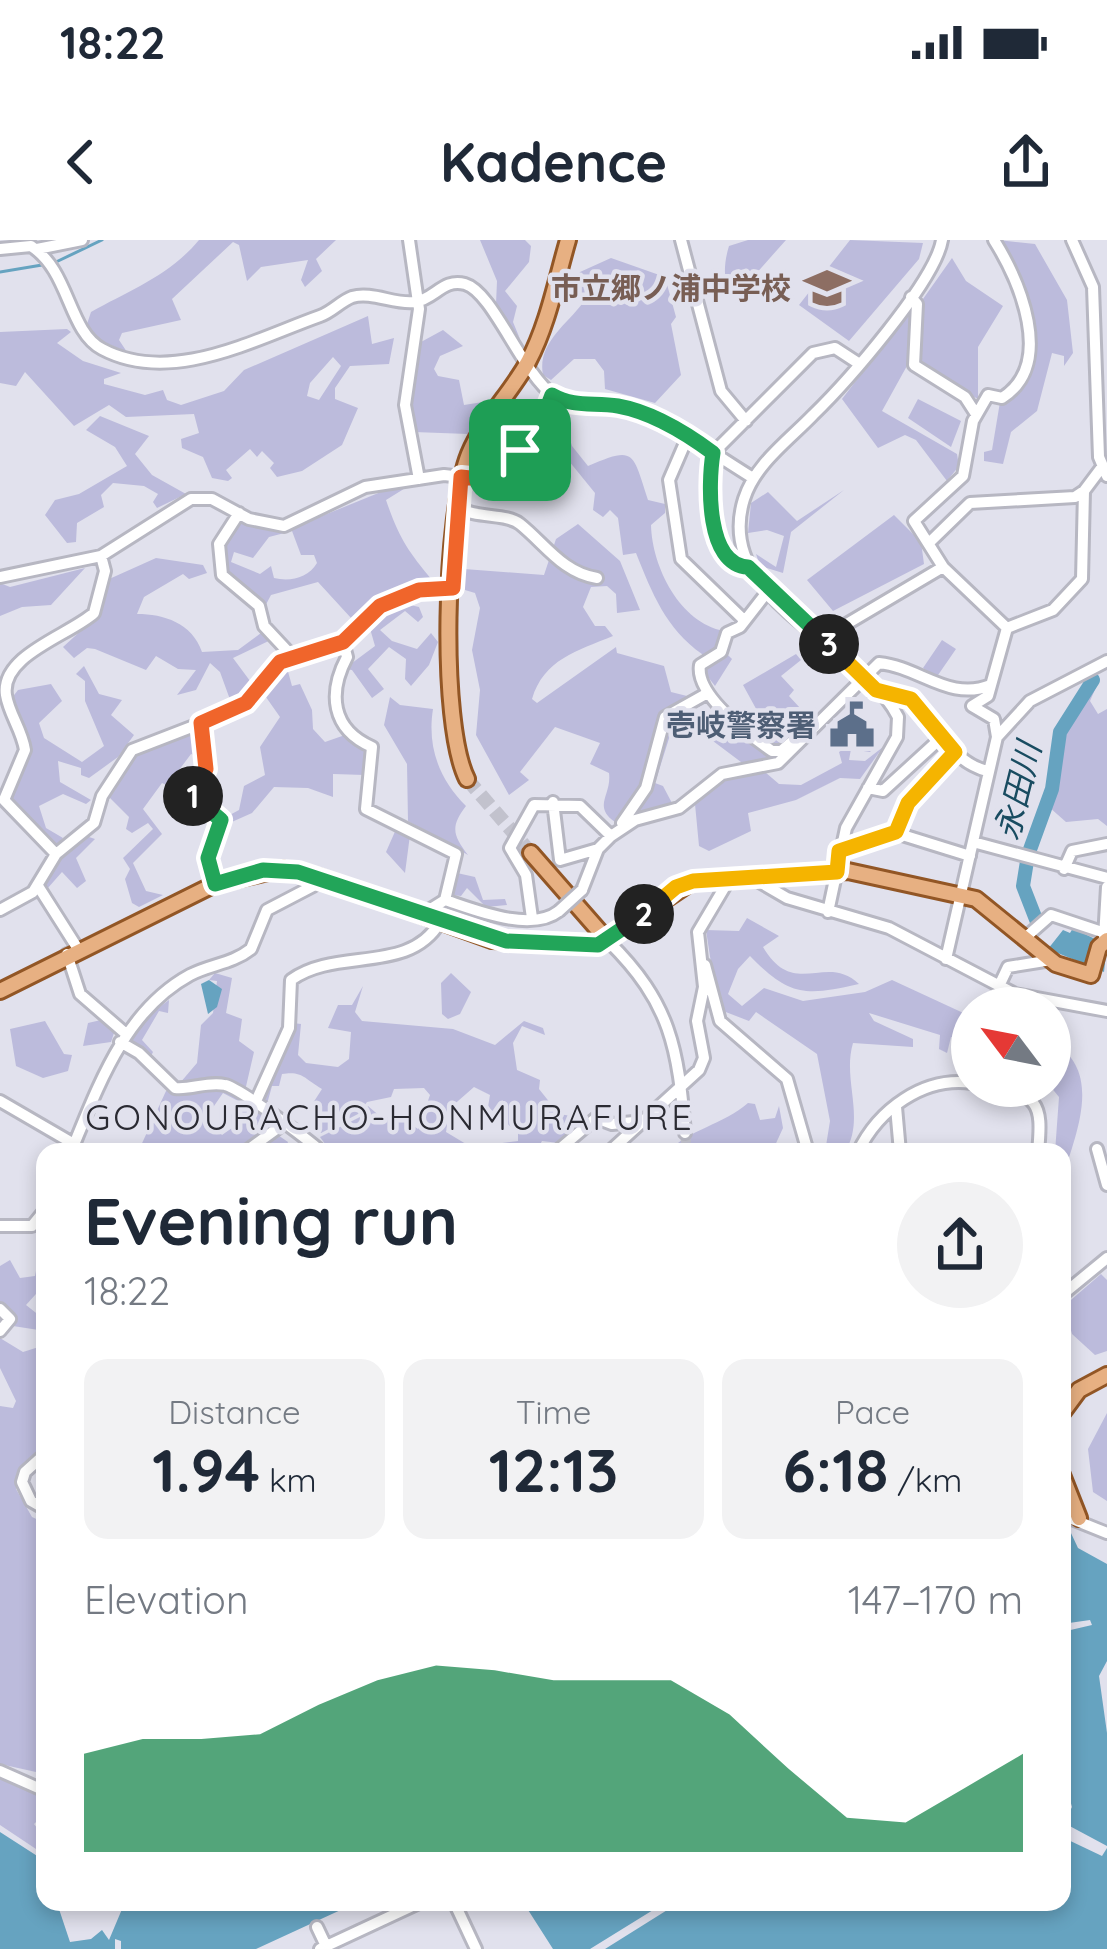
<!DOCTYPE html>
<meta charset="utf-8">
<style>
body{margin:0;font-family:Quicksand,"Noto Sans JP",sans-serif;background:#f2f2f3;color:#1f2937;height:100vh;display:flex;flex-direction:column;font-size:45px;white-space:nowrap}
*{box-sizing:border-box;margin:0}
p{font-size:39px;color:#747a83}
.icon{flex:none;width:66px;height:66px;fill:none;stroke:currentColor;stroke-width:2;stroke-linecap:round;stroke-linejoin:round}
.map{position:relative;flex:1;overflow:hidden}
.side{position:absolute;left:36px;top:903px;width:1035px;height:768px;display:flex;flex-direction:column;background:#fff;border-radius:24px;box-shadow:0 6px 18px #0003}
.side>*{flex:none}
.needle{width:78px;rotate:302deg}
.controls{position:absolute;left:951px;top:747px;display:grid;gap:24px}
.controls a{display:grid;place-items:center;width:120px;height:120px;border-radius:50%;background:#fff;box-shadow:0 6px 18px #0003;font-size:60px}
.pin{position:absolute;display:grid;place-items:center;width:102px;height:102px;color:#fff;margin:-51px;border-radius:24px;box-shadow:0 6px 18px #0006}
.km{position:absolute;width:60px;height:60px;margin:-30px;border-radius:50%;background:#222;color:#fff;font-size:33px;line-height:60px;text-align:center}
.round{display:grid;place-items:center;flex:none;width:126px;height:126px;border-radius:63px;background:#f2f2f3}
.overview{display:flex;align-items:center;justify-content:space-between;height:204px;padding:0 48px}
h1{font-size:66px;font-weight:700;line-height:90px}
.stats{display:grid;grid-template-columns:repeat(3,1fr);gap:18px;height:204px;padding:12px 48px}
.stats div{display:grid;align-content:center;border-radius:24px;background:#f2f2f3;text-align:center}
.stats b{font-size:60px;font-weight:700}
.stats small{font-size:33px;font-weight:400}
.stats p{font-size:33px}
.chart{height:336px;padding:24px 48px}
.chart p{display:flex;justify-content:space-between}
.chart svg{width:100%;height:216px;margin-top:12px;fill:#0b8043;opacity:.7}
.status{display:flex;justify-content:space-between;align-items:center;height:84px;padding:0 60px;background:#fff;direction:ltr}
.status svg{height:33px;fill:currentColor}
header{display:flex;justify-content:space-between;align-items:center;height:156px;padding:0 48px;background:#fff;font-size:54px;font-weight:700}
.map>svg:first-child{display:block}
.green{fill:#bcbbdc;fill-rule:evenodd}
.water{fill:#66a3c0}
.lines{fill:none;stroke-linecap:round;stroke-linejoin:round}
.stream{stroke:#66a3c0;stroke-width:3}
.river{stroke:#66a3c0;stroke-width:14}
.minor-tunnel{stroke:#c2c2cd;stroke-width:10;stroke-dasharray:10 5;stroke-linecap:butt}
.major-tunnel{stroke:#c2c2cd;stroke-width:14;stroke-dasharray:14 7;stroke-linecap:butt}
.minor-casing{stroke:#b7b7c2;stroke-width:16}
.major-casing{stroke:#925625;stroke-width:20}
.minor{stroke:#fff;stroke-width:10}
.major{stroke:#e7b082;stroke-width:14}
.minor-bridge-casing{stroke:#b7b7c2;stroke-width:16;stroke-linecap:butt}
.minor-bridge{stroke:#fff;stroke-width:10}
.split-1-casing{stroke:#fff;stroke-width:24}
.split-2-casing{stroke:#fff;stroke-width:24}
.split-3-casing{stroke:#fff;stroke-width:24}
.split-4-casing{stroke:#fff;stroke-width:24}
.split-1{stroke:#f0652b;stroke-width:15}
.split-2{stroke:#22a559;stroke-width:15}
.split-3{stroke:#f5b400;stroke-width:15}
.split-4{stroke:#22a559;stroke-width:15}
.labels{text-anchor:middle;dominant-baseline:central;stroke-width:9;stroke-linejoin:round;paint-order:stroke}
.education-label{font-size:30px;font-weight:bold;fill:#785e54;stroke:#e1e1ed;text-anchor:end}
.service-label{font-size:30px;font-weight:bold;fill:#4e5e75;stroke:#e1e1ed;text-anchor:end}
.water-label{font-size:33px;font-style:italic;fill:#194c61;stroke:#e1e1ed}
.quarter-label{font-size:36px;letter-spacing:3px;fill:#2a2a32;stroke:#e1e1ed}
</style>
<div class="status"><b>18:22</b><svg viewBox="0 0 49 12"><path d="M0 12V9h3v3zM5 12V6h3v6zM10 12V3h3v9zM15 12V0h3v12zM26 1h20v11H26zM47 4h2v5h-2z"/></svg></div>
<header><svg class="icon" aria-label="back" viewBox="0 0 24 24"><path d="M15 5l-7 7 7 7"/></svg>Kadence<svg class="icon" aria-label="share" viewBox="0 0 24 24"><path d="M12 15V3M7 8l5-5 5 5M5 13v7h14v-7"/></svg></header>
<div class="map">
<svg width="1107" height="1709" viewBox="0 0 1107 1709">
<rect width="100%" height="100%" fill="#e1e1ed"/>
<path class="green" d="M199,0H336L316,19L322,31L305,47L301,40L308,20L261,27L247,41L239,5L233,2L172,59L181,80L122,93L119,100L127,112L99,100L86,87L91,72C130,50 169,36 199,0Z
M480,0H525L531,6L529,22L505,51L517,66L513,82L520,99L496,64L497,41Z
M748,0H786L736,56C721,47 724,22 729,6Z
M850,0L923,3L919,19L849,101L799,65Z
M998,0L1035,4L1067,60L1073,113L1064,126V116L1052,113L1037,171L1011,192L1003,224L984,221V212L992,210L1000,162C1058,124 1025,48 998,0Z
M611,18L665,37L676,77L671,84L681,135L655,163L605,149L604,131L595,119H574L551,140L543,135C537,104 566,85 582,64L576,41L580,32ZM626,39L631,47L621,63L600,54L602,40Z
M952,18L966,41L1003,66L978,107V159L943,140L918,117L923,59Z
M912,68L908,124L882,171L957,214L959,226L947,241L916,200L905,195L878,208L842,159Z
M368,76L372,104L394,98L389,124L350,126L335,148V159L358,168L342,205L302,231L277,237L270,228L274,223L262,211L257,217L250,209L226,230L232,238L228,241L212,238L203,217L182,208L181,199L199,193L194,174L126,177L109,165L74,186L25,132L16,146L0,143V92L67,89L71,92L57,103L83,121L121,133L104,139V144L145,155L163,150L167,160L181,165L224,151L244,130ZM333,117L341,126L319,160L307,156L310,143Z
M443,90L463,106L440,116L434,129L438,136L459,140L464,165L489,161L468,194L414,192L410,161L421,102Z
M918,159L961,181L951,207L908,178Z
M555,173L563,177L572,206L588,226C635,206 632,211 648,260L665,264V273L651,285C652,327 680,383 724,391L720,407L732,419L715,446L705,433L702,414C666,389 652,353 636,313L623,315L618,278L610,270L603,277L593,270L595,253L551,199L549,177Z
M100,176L149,196L135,214L152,235L186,254L157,268L153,262L158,254L144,246L113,243L101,255L104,267L77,283L76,302L67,303L45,275L55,260L79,254L127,226L115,207L86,190Z
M398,245L407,247L386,260C399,298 408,311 432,340L412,344L351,378L318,342L271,355L262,372L279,396L233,418L253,445L232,465L220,432L210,423L196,450L177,455L196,430L178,429L156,416L146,430L95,409L87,408L74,418L63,407L96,377L107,340L156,318L203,325L207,333L189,339L183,334L144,357L137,374C164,374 192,383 202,412L238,410L261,393L255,382L259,362L224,330L222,307L239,282L295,287ZM292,291L301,315H314L317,323C308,338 290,342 274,338L271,326L260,334L231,322L234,312L253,318L269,297Z
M844,250L791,292L783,333L760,326L756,314L776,327L784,296L767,290L748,293L751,263L768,252L797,281Z
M894,275L921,302L924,324L833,371L807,340Z
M578,284L620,321L640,370L617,373L616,354L607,346L591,347L583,367L595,386H605L613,396C577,411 544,419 532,459L537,463L616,407L617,413L664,426L671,452L691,457L664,473L671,492L655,543L663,546L673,565L615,582C592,566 612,555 609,533L590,524L600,503L555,487L520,532L529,540L509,555L476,495L480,450L472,410L480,368L475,353L465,350L464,329L544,335L556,299Z
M85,328L51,365L22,367L0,376V343L10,347Z
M397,362L419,367L423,377L418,382L405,371L380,390L392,401L417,409L431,393L438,402L429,425L411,446L405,439L406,419L389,407L368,429L384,449L372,458L352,430L344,429L375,406L367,378Z
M942,400L956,409L936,438L923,428Z
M796,414L801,420L781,436L794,450L789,456L812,481L777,508L769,503L782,494L776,468L765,471V485L743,445Z
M84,426L99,454L122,460L111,475L134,495L118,517L89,538L81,535V528L58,521L60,542L91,560L86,564L63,554L39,566L46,588L63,598L55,607L10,564L9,547L29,511L11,459L18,450L51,444L62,461L39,483L44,498L82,522L104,506L85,461V441L76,434Z
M276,427L287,428L292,446L300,444L312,470L313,489L325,502L345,495L368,510L365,535L333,534V557L308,548L274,547L252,573L225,585L226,577L239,570L244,546L265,535L260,507L280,477L261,450Z
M1097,445L1090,461L1098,474L1107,469V586L1098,579L1066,582L1049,567L1068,478Z
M390,457L400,465L433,469C427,507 439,539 466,566C450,587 453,595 468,615L408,581L407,524L384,485Z
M709,485H717L773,517L745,525L709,498Z
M199,491L202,518L191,514L173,538L190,549L187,554L162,543L143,569L162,594L133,623L146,651L163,655L139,667L132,663L125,639L130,629L123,618L153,589L148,583L132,593L126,589L129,577L107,555L133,515Z
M855,502L877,504L870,512L851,509L849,520L865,521L883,507L860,539L840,538L796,560L748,573L751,591L709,611L699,606L695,564L724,538L765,532L779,544L801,545L842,523L839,512Z
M397,587L410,595L405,633L386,612Z
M83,595L95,599L76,618L86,641L77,648L62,632L47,649L43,645L59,615Z
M457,633L475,637L483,660L505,659L507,665L486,667L467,648L461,656L452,655Z
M747,678L779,696L763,707C794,760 826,712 859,744C806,756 790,757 750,716L738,729L728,754L742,766L764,748L803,761L865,752L892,740L972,777V800L951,797L947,813L939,809L940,795L869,773L874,781L913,799V807L853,803C842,840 866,878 845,912H825L830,881L817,814L756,772L749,781L718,769L706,690L739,691Z
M215,733L232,738L226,773L242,779L239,801L254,812L244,855L256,862L293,783L301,784L298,815L306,823L338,827L349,819L351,792L328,788L338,765H352L363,746L355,772L362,781L453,789L495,805L524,781L543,788L545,795L522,786L513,803L517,830L540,840L539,849L559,874L590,879L559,903L542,901L536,912H331L320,897L360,877L368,866L382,878L398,875L418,889L430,855L424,848L394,849L391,857L367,862L358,874L321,893L315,889L320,872L313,863L322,849C303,838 303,831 282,834L279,846H272L267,864L276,872L272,891L288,902L284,912H138L166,851L174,850L197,823L201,785L213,773L217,741L209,740ZM474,847L490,855L488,867L518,893V901L471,907L446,892L450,868ZM223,853L242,863L231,875L232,888L222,895L205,879Z
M451,733L471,752L460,774L448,779L442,774L441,743Z
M169,760L168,773L159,771L142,800L153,812L150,818L126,801L138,783Z
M101,780L114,793L111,802L83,806L88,783Z
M45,781L64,814L72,815L68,831L43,838L16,826L10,789Z
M1050,801C1105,829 1076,894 1062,939V912H1055L1059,857L1050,846Z
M748,863L755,864L760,880L775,878L779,866L783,888L772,912H668C688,890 724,884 748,863Z
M41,1005L45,1044L26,1065L45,1080V1091L13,1086L10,1068L0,1062V1026L10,1020L20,1038L35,1036Z
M1101,1034L1107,1040V1111L1095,1115L1072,1094L1064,1066Z
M0,1098L23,1112L45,1105V1208L21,1230L16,1249L32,1277L45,1283V1534L0,1524V1166L13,1168L16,1161L0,1128Z
M1107,1173V1261L1093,1252L1088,1209Z
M0,1539L45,1556V1573L34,1584L45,1598V1615L0,1585Z"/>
<path class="water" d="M1073,688L1107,705L1104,732L1048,709L1063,690L1070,693Z
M209,740L222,749L217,767L208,774L201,744Z
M1070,1291L1078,1308L1107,1324V1421L1099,1436L1107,1493V1606L1064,1583L1072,1567L1062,1532V1392L1092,1385L1090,1380L1062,1384V1294Z
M0,1592L45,1621V1662L57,1663L70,1702L91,1699L102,1690L109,1700L125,1662H358L256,1709H121V1701L115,1699V1709H0Z
M1062,1597L1102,1616L1107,1608V1709H605L680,1662H758L772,1667L773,1662H1062Z
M523,1662H666L590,1709H553Z"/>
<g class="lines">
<path class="stream" d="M56,22L102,0
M0,32L42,25"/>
<path class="river" d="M1037,682L1023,646L1028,615L1052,549L1060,492L1093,440"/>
<path class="minor-tunnel" d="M685,893L687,912"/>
<path class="major-tunnel" d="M467,539L531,613"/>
<g class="minor-casing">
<path id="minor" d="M409,0L419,69L405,165L419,239
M681,0L721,151L746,181
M994,0C1019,40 1056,124 1002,158L988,155L973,181L963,236L914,281L943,327L1007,388L1053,370L1082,339L1084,251L1102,227
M1072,0L1093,47L1099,217L1107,236
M0,9L31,6C70,31 68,91 102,109C171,146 255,99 320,76C332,72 341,61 352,57C372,51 395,65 415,62C435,59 443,38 465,44C493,52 521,132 554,156C577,173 608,161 634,171C678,187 714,214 753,238
M37,9L82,0
M911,57L917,64L914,125L965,157L976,174
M688,196L669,240L681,319L744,380
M456,267C477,279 506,273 520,284C545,304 563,333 597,338
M239,273L219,304L222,335L259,366L264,386L292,416
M931,301L970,263L1075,257L1084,251
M748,327C706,325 708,244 713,213L813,113L835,108L858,123
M0,337L101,316L191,259H212L249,279L284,286L365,247L444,235L480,239L534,199L552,155
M768,351L740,387L727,393L721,412L700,425C695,455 748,494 772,511H781L801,494
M823,398L943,327
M343,402L347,417C328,453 331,489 372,507L366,569L456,614L445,660
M879,451C932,458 938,518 987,531
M201,483L206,528L193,552L221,580L209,612L215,644
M997,497L994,479L972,466L988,456L1007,388
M868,548L883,551L941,498
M553,562L560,620L598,609
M622,583L646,548L665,477L706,454
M896,593L907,563L955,512
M973,602L1107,638
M839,611L896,593L970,616
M56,614L4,560L25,510C22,490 9,474 6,455C0,415 70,395 94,373L105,331L101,316
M1064,629L1072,611L1107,604
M751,637L787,658L889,688L1015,754L1107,771
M38,646L78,709
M582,650L598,609L611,596L635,580L679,568L722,534L778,523L879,423C920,427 949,462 991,445
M0,670L33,652L56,614L94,583L102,556L132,510L238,469L274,425L343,402L380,366L419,350L453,348
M828,672L846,588L897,497L898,477C860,402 712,361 744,259C755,224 789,200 813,175C846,143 935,42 942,0
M421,675L445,660C475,670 531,693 559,671
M532,678L526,635L510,608L534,565L580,566L611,596
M1026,697L1051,675L1102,692
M1104,698L1107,647
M608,701C671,763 678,808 685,893
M67,714L80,754L125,793
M946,719L997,497L1030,461L1107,421
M705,725L720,781L787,839L808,912
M999,746L1008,727L1051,720
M120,802L139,813L175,848C191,850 208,841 225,845C240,848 307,899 322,912
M987,846C1038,855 1043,861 1038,912
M257,859L289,788L291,740C336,707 409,735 440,682
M0,861L74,904
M896,867L900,912
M1097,909L1107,945
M71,912C98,847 124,771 190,735C211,724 232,724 251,709L267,670L313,646L318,637
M245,912L282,885
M556,912L596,878L612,884L645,881
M609,912L699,830L704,818L697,781L704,747L698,692L730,638
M858,912C878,870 923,836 972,843
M0,986H32L45,970
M1062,1055L1107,1018
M0,1069L10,1079L0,1091
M45,1214L25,1232L22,1242L31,1261L45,1269
M1062,1275L1107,1293
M0,1531L45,1551
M454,1662L476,1709
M317,1687L326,1706
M320,1709L421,1662"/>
</g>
<g class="major-casing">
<path id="major" d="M467,539C439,483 445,273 469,214C483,180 510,154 528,122C548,84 556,41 568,0
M531,613L608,701
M0,751L215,644L281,629L318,637L492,700L598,705L693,641L848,631L976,659L1056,724L1091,735L1099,707L1107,700
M1062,1173L1079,1150L1107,1135
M1062,1235L1079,1278"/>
</g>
<use href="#minor" class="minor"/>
<use href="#major" class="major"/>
<g class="minor-bridge-casing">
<path id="minor-bridge" d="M559,671L582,650"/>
</g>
<use href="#minor-bridge" class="minor-bridge"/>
</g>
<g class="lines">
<g class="split-1-casing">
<path id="split-1" d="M193,556L206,529L201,483L246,463L280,422L343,402L380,366L419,350L453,348L461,237L480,239L495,224L520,210"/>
</g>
<g class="split-2-casing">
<path id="split-2" d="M193,556L221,580L208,618L215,644L263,630L298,632L506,701L598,705L644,674"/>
</g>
<g class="split-3-casing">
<path id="split-3" d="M644,674L676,647L693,641L837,632L839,611L896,592L908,563L955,512L911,459L876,450L829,404"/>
</g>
<g class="split-4-casing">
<path id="split-4" d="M520,210L537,194L552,155C575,168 593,162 618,166C652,172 686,193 713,213C708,244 706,325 748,327L829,404"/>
</g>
<use href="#split-1" class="split-1"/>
<use href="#split-2" class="split-2"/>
<use href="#split-3" class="split-3"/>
<use href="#split-4" class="split-4"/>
</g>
<defs>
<g id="school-bare" transform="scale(3.6)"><path d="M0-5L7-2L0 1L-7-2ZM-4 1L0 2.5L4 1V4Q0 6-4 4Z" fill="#8d6e63" stroke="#e1e1ed" stroke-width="2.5" paint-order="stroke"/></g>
<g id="civic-bare" transform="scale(3.6)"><path d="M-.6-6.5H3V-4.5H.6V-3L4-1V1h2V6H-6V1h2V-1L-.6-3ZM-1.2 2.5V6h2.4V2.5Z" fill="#5c6f8a" stroke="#e1e1ed" stroke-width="2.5" paint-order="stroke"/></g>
</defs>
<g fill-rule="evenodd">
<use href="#school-bare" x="827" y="48"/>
<use href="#civic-bare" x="852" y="485"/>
</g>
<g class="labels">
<g class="education-label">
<text x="791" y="48">市立郷ノ浦中学校</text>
</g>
<g class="service-label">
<text x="816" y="485">壱岐警察署</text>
</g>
<g class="water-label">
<text transform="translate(1017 551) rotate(-76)">永田川</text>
</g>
<g class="quarter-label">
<text x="390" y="876">GONOURACHO-HONMURAFURE</text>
</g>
</g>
</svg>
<div class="controls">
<a><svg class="needle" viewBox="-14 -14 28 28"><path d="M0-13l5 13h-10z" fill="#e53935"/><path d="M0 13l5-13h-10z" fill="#747a83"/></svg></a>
</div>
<div class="pin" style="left:520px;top:210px;background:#1e9e55"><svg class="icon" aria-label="arrive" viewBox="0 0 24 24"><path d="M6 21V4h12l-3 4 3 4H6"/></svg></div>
<b class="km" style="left:193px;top:556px">1</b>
<b class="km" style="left:644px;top:674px">2</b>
<b class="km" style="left:829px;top:404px">3</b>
<section class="side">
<div class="overview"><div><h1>Evening run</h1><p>18:22</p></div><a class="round"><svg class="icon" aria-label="share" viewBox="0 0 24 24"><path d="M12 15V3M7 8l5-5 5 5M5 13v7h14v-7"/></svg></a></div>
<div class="stats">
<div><p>Distance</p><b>1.94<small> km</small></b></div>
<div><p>Time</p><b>12:13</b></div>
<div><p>Pace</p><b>6:18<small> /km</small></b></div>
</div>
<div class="chart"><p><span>Elevation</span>147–170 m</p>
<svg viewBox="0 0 160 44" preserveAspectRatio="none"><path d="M0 44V24L10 21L20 21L30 20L40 14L50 9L60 6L70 7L80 9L90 9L100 9L110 16L120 27L130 37L140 38L150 31L160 24V44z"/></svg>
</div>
</section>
</div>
